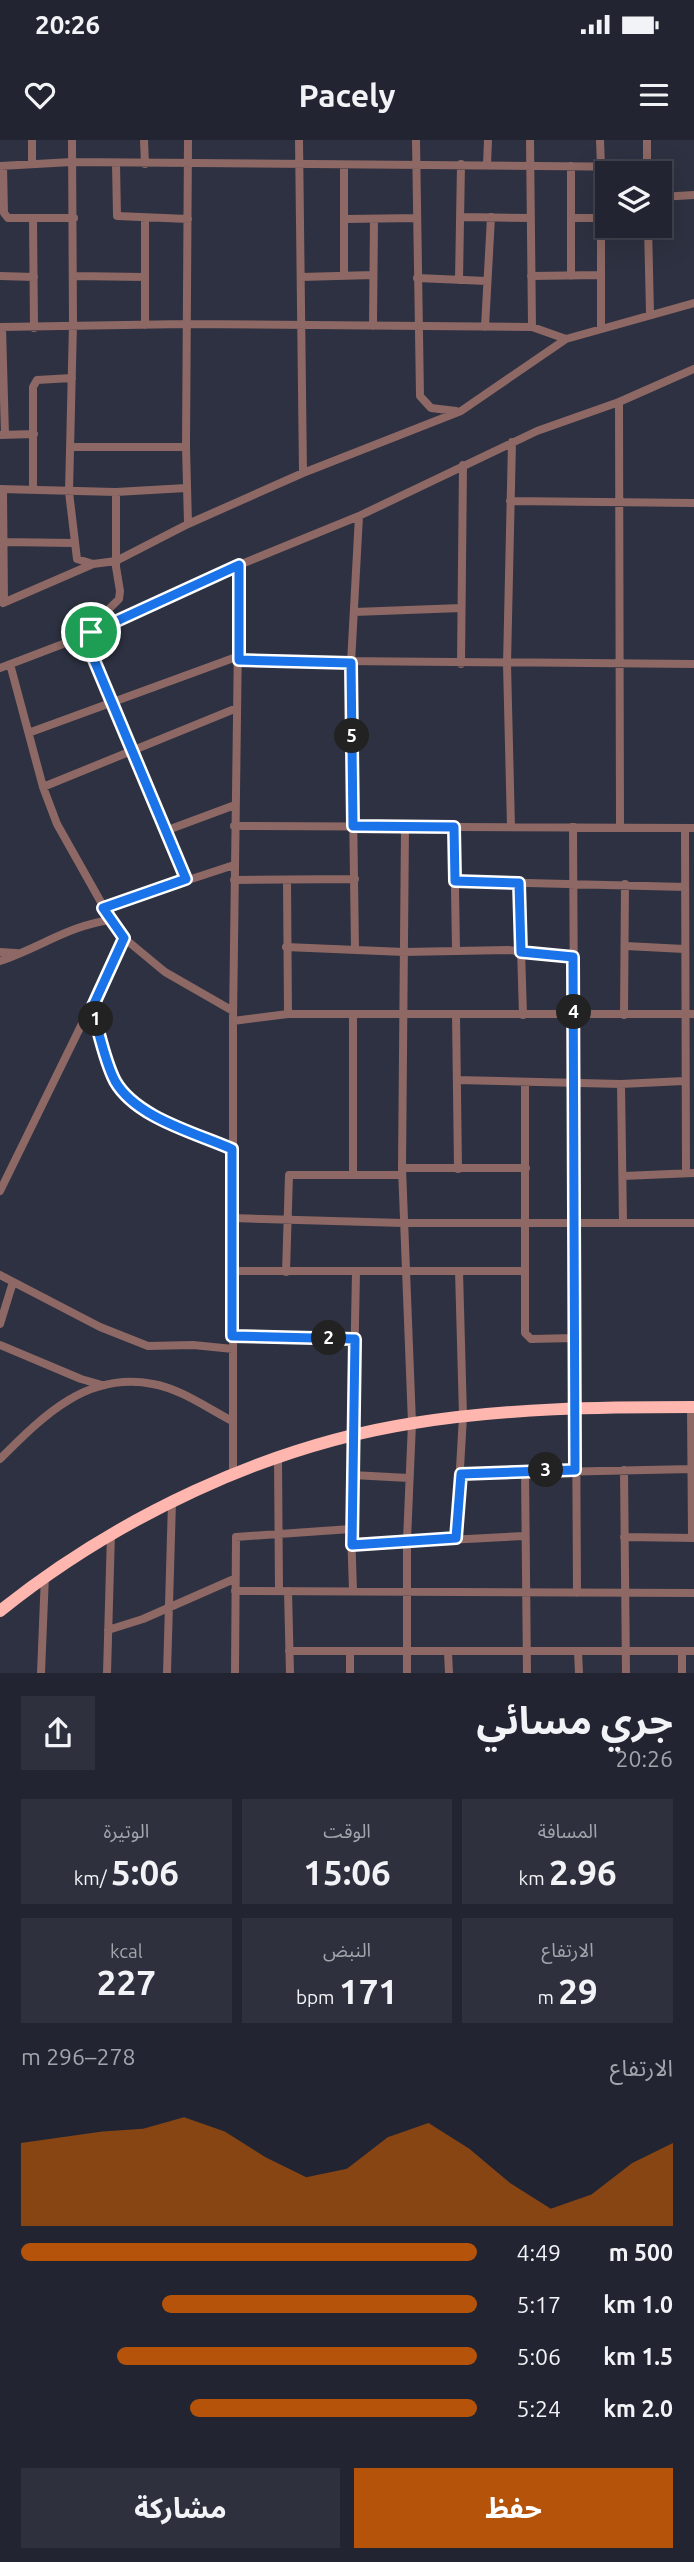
<!DOCTYPE html>
<html lang="ar">
<meta charset="utf-8">
<style>
body{margin:0;font-family:Ubuntu,"Noto Sans Arabic",sans-serif;background:#2e313d;color:#f1f3f6;direction:rtl;height:100vh;display:flex;flex-direction:column;font-size:26px;white-space:nowrap}
*{box-sizing:border-box;margin:0}
p{font-size:23px;color:#a2a5ab}
.icon{flex:none;width:38px;height:38px;fill:none;stroke:currentColor;stroke-width:2;stroke-linecap:round;stroke-linejoin:round}
.map{position:relative;height:1533px;overflow:hidden;direction:ltr}
.drawer{display:flex;flex-direction:column;background:#222531;flex:1}
.drawer>*{flex:none}
.buttons{position:absolute;left:595px;top:21px;display:grid;gap:14px}
.buttons a{display:grid;place-items:center;width:77px;height:77px;border-radius:0px;background:#222531;box-shadow:0 7px 28px #0002,0 0 0 2px #3f424d;font-size:35px}
.pin{position:absolute;display:grid;place-items:center;width:60px;height:60px;color:#fff;margin:-30px;border:4px solid #fff;border-radius:50%;box-shadow:0 2px 7px #0007}
.km{position:absolute;width:35px;height:35px;margin:-18px;border-radius:50%;background:#222;color:#fff;font-size:19px;line-height:35px;text-align:center}
.round{display:grid;place-items:center;flex:none;width:74px;height:74px;border-radius:0px;background:#2e313d}
.head{display:flex;align-items:center;justify-content:space-between;height:119px;padding:0 21px}
h1{font-size:38px;font-weight:700;line-height:52px}
.stats{display:grid;grid-template-columns:repeat(3,1fr);gap:10px;height:119px;padding:7px 21px}
.stats div{display:grid;align-content:center;border-radius:0px;background:#2e313d;text-align:center}
.stats b{font-size:35px;font-weight:700}
.stats small{font-size:19px;font-weight:400}
.stats p{font-size:19px}
.chart{height:196px;padding:14px 21px}
.chart p{display:flex;justify-content:space-between}
.chart svg{width:100%;height:126px;margin-top:7px;fill:#b45309;opacity:.7}
.button{display:flex;gap:14px;margin-top:auto;padding:14px 21px}
.button a{flex:1;height:80px;border-radius:0px;background:#b45309;color:#fff;font-size:28px;font-weight:700;line-height:80px;text-align:center}
.button a+a{background:#2e313d;color:#f1f3f6}
ul{padding:0 21px;list-style:none;font-size:23px}
li{display:grid;grid-template-columns:112px 84px 1fr;align-items:center;height:52px}
li i{height:18px;border-radius:9px;background:#b45309}
.status{display:flex;justify-content:space-between;align-items:center;height:49px;padding:0 35px;background:#222531;direction:ltr}
.status svg{height:19px;fill:currentColor}
header{display:flex;justify-content:space-between;align-items:center;height:91px;padding:0 21px;background:#222531;font-size:32px;font-weight:700}
.map>svg:first-child{display:block}
.lines{fill:none;stroke-linecap:round;stroke-linejoin:round}
.minor{stroke:#8d6864;stroke-width:8}
.highway{stroke:#feb6ae;stroke-width:12}
.route-casing{stroke:#fff;stroke-width:14}
.route{stroke:#1a73e8;stroke-width:9}
</style>
<div class="status"><b>20:26</b><svg viewBox="0 0 49 12"><path d="M0 12V9h3v3zM5 12V6h3v6zM10 12V3h3v9zM15 12V0h3v12zM26 1h20v11H26zM47 4h2v5h-2z"/></svg></div>
<header><svg class="icon" aria-label="menu" viewBox="0 0 24 24"><path d="M4 6h16M4 12h16M4 18h16"/></svg>Pacely<svg class="icon" aria-label="heart" viewBox="0 0 24 24"><path d="M12 20l-8-8c-3-5 5-10 8-4 3-6 11-1 8 4z"/></svg></header>
<div class="map">
<svg width="694" height="1533" viewBox="0 0 694 1533">
<rect width="100%" height="100%" fill="#2d3141"/>
<g class="lines">
<path class="minor" d="M32,0V24
M72,0L73,184L69,352L77,419L93,424L116,421L188,384L303,333L461,271L566,199
M144,0L145,24
M188,0L186,307L188,384
M299,0L303,333
M416,0L420,256L431,268L456,271
M530,0L532,187L566,199L694,163
M600,0L601,26
M647,0V33
M116,23L117,76L188,79
M487,25L488,0
M0,26L72,22L647,27
M3,26L4,73L8,78H74
M571,26V136
M660,57L694,55
M462,77L531,78
M33,78L34,188
M572,78H607
M346,79L417,78
M648,86L650,173
M0,136L34,137
M74,136L145,137
M344,136V25
M531,136L601,135
M301,137L373,135
M417,138L487,141
M459,140L461,24
M145,185V78
M373,186L374,79
M0,187L187,184L532,187
M2,187L5,295
M485,187L491,77
M601,188V79
M619,262L620,687
M0,295L34,294
M72,307H186
M0,349L116,352L186,348
M3,349L4,462
M33,350V247L37,240L72,238
M510,361L694,363
M3,402L74,403
M3,463L93,424
M354,472L461,468
M91,492L98,480L119,459L120,451L116,427V352
M84,496L186,739
M239,520L694,524
M10,524L43,647L57,684L111,780L124,798L165,832L233,871
M461,524L463,325
M0,528L84,496L195,443L359,376L537,291L619,262L694,229
M31,592L239,516
M43,647L237,568
M234,686L694,688
M405,687L402,1028L412,1283L407,1400V1533
M454,687L456,810
M511,687L507,524L512,302
M573,687L577,1453
M685,688L686,1033
M165,691L235,665
M234,740L355,739
M287,740L288,874
M455,741L685,747
M519,743L523,875
M103,768L234,725
M626,806L684,809
M286,807L404,812L508,810L573,817
M355,809L351,523L359,376
M0,812L16,813
M0,821C39,808 70,785 111,780
M93,868C99,891 104,920 116,941C137,978 195,993 232,1009
M456,874L458,1029
M624,875L625,744
M233,881L239,425
M457,940L621,944L684,941
M525,942V1193L531,1199L573,1198
M621,944L623,1083
M402,1028H526
M353,1032V875
M623,1036L694,1033
M0,1051L124,798
M232,1078L403,1083H694
M233,1131H525
M286,1132L289,1035H402
M0,1135L100,1187L148,1206L193,1205L233,1209
M0,1184L13,1142
M232,1196L355,1199
M0,1205L81,1239L102,1245
M691,1267L692,1398
M278,1318L279,1451
M0,1319C43,1276 87,1231 153,1244C181,1249 207,1268 232,1281
M624,1330L626,1533
M525,1331L527,1533
M461,1334L692,1329
M352,1335L409,1338
M233,1336V881L288,874H694
M624,1397L694,1398
M456,1398L463,1276L459,1131
M352,1405L524,1396
M235,1451L694,1453
M288,1451L290,1533
M353,1451L351,1389L356,1132
M108,1490L143,1479L234,1439
M289,1511H694
M578,1511L579,1533
M448,1512L449,1533
M41,1533L45,1435
M107,1533L111,1393
M167,1533L172,1362
M235,1533L236,1397L351,1389
M350,1533V1512
M682,1533V1512"/>
<path class="highway" d="M0,1471C116,1378 266,1306 414,1283C507,1268 601,1267 694,1267"/>
</g>
<g class="lines">
<g class="route-casing">
<path id="route" d="M239,425V520L351,523L353,686L454,687L455,741L519,743L521,812L573,817L575,1330L461,1334L456,1398L352,1405L355,1199L232,1196V1009C196,993 136,978 115,941C104,920 99,891 92,868L124,798L103,768L186,739L84,496Z"/>
</g>
<use href="#route" class="route"/>
</g>
</svg>
<div class="buttons">
<a><svg class="icon" aria-label="layers" viewBox="0 0 24 24"><path d="M12 4l9 5-9 5-9-5zM3 14l9 5 9-5"/></svg></a>
</div>
<div class="pin" style="left:91px;top:492px;background:#1e9e55"><svg class="icon" aria-label="arrive" viewBox="0 0 24 24"><path d="M6 21V4h12l-3 4 3 4H6"/></svg></div>
<b class="km" style="left:96px;top:879px">1</b>
<b class="km" style="left:329px;top:1198px">2</b>
<b class="km" style="left:546px;top:1330px">3</b>
<b class="km" style="left:574px;top:872px">4</b>
<b class="km" style="left:352px;top:596px">5</b>
</div>
<section class="drawer">
<div class="head"><div><h1>جري مسائي</h1><p>20:26</p></div><a class="round"><svg class="icon" aria-label="share" viewBox="0 0 24 24"><path d="M12 15V3M7 8l5-5 5 5M5 13v7h14v-7"/></svg></a></div>
<div class="stats">
<div><p>المسافة</p><b>2.96<small> km</small></b></div>
<div><p>الوقت</p><b>15:06</b></div>
<div><p>الوتيرة</p><b>5:06<small> /km</small></b></div>
</div>
<div class="stats">
<div><p>الارتفاع</p><b>29<small> m</small></b></div>
<div><p>النبض</p><b>171<small> bpm</small></b></div>
<div><p>kcal</p><b>227</b></div>
</div>
<div class="chart"><p><span>الارتفاع</span>278–296 m</p>
<svg viewBox="0 0 160 44" preserveAspectRatio="none"><path d="M0 44V15L10 13L20 11L30 10L40 6L50 11L60 20L70 27L80 24L90 13L100 8L110 17L120 29L130 38L140 33L150 22L160 15V44z"/></svg>
</div>
<ul>
<li><b>500 m</b>4:49<i style="width:100%"></i></li>
<li><b>1.0 km</b>5:17<i style="width:69%"></i></li>
<li><b>1.5 km</b>5:06<i style="width:79%"></i></li>
<li><b>2.0 km</b>5:24<i style="width:63%"></i></li>
</ul>
<div class="button"><a>حفظ</a><a>مشاركة</a></div>
</section>
